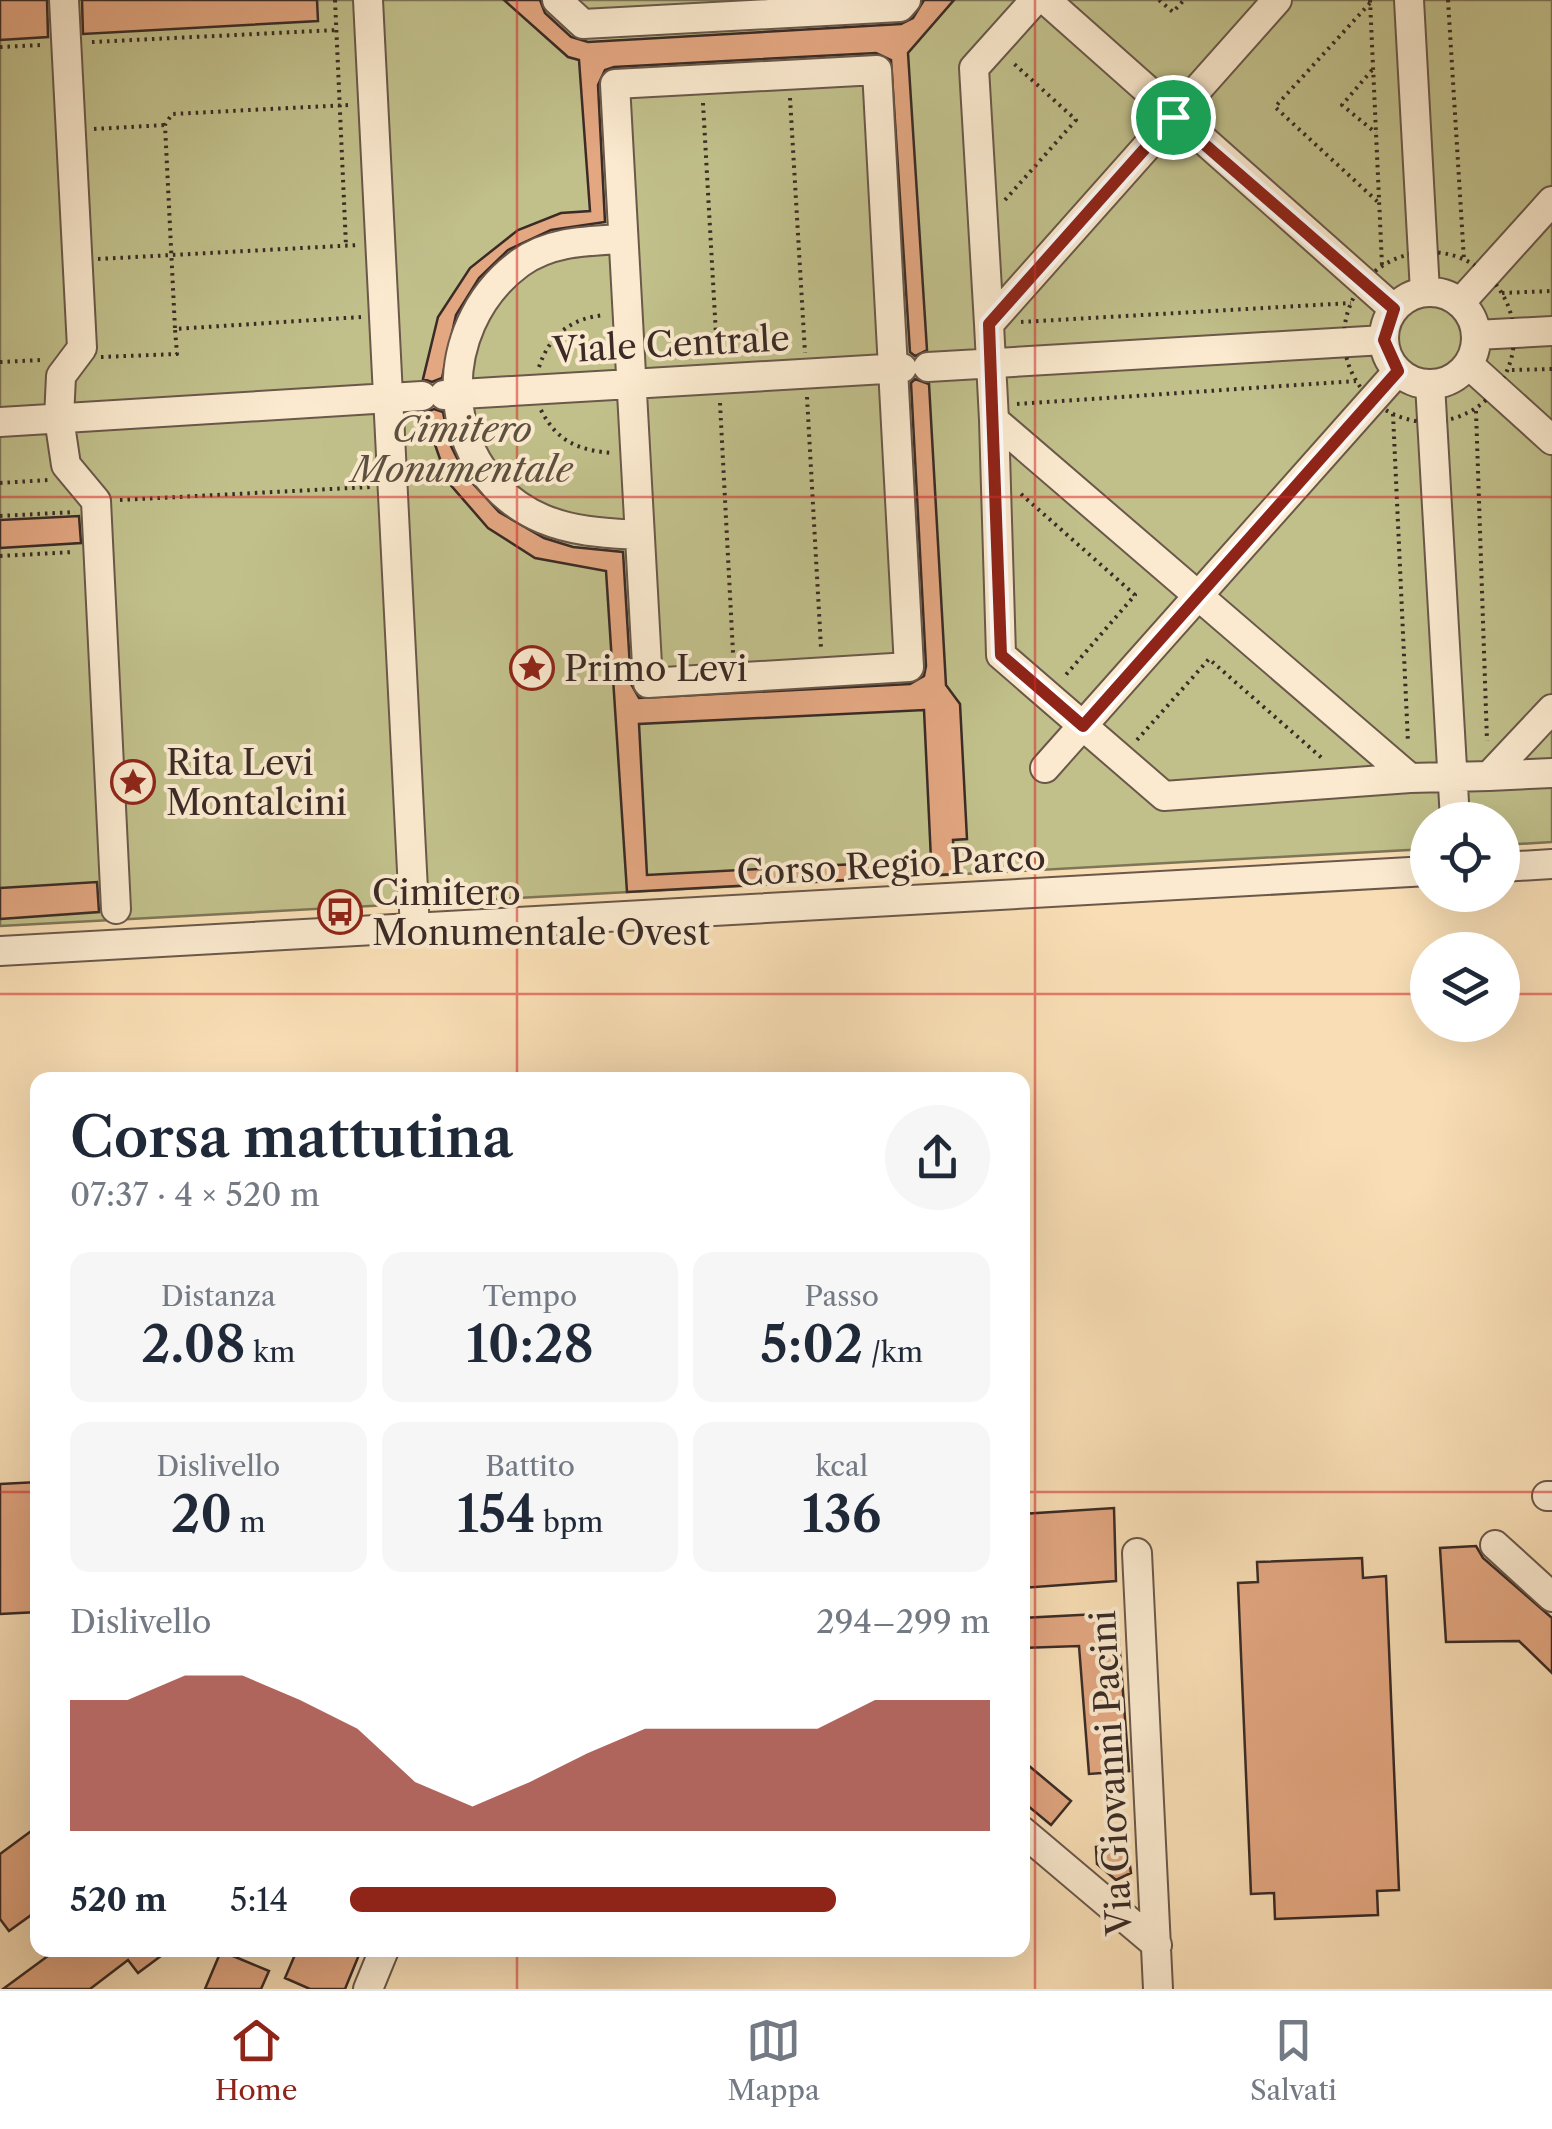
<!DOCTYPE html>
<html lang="it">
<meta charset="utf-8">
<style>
body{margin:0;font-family:"Libre Caslon Text",serif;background:#f6f6f7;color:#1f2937;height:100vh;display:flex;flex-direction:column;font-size:38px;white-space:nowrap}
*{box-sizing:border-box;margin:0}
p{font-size:32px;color:#747a83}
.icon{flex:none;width:55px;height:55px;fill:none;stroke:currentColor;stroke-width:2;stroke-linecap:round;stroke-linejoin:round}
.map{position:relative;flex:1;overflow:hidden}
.panel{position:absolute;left:30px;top:1072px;width:1000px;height:885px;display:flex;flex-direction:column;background:#fff;border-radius:20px;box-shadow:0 10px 40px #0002}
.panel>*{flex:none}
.controls{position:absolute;left:1410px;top:802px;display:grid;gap:20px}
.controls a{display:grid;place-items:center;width:110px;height:110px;border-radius:50%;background:#fff;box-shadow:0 10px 40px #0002;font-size:50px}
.pin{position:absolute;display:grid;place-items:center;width:85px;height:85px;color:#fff;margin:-42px;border:5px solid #fff;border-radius:50%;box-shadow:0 2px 10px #0007}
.round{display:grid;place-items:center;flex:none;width:105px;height:105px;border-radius:52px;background:#f6f6f7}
.headline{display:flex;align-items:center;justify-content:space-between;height:170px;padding:0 40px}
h1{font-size:55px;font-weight:600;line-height:75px}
.figures{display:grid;grid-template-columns:repeat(3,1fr);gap:15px;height:170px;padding:10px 40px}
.figures div{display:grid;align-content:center;border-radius:20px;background:#f6f6f7;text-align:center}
.figures b{font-size:50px;font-weight:600}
.figures small{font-size:28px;font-weight:400}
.figures p{font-size:28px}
.chart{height:280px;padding:20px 40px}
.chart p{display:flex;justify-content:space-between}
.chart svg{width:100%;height:180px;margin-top:10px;fill:#8f2418;opacity:.7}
ul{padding:0 40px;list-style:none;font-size:32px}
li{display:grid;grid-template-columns:160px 120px 1fr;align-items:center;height:75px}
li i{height:25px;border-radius:12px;background:#8f2418}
.tab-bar{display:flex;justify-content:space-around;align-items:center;height:140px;border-top:2px solid #e0e1e3;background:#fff;font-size:28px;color:#747a83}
.tab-bar a{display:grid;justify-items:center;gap:5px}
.tab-bar .active{color:#8f2418}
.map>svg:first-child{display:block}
.green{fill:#c1c08b;stroke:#7e7658;stroke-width:2.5}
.building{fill:#e3a781;stroke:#3a2b26;stroke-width:2.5;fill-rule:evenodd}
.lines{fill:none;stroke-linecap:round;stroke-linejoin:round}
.minor-casing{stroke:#6a584a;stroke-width:32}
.path{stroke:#3a2b26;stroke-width:4;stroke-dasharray:2.5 5;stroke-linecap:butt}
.minor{stroke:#fbeacf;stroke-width:28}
.route-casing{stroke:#fff;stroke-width:20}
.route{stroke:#8f2418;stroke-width:12}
.grid{fill:none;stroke:#d62828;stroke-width:2.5;stroke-opacity:0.55}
.labels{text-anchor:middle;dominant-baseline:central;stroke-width:8;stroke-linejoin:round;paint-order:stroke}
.street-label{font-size:35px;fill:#3a2b26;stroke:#fbeacf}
.park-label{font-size:35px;font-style:italic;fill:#5c503f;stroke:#fbeacf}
.poi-label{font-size:35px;fill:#3a2b26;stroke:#fbeacf;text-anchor:start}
</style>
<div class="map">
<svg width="1552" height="1989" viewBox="0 0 1552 1989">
<rect width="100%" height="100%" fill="#f9deb5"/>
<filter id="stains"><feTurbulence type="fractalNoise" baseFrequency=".002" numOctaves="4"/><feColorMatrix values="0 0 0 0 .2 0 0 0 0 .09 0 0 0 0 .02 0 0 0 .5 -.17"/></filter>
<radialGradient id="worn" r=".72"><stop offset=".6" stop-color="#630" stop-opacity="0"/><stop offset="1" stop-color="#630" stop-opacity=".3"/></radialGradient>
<path class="green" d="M0,0H1552V842L1503,845L1502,820H1428L1427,849L0,926Z"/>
<path class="building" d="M0,0H47L48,37L0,40Z
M82,0H317L318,21L83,34Z
M504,0H540L545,13L571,37L588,42L901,24L913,18L924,0H954L908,53L927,350L915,356L910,352L891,60L876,53L614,67L605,70L598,85L605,222L551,230L508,250L479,278L456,315L442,378L432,382L423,379L438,317L470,268L518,230L561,213L590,211L579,60L568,57Z
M915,379L929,384L946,685L960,704L967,839L953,840L955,874L627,892L606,571L535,558L488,528L448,482L424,413L434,409L443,412L449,442L466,476L499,512L544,538L573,547L623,552L631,684L639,698L910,684L924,676L926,666L911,383ZM924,710L931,860L647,875L639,724Z
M79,516L81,543L0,548V520Z
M97,882L99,912L0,919V888Z
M38,1482V1612L0,1614V1484Z
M1114,1508L1116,1581L1022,1588V1514Z
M1476,1546L1483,1558L1552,1618V1673L1519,1641L1446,1642L1440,1548Z
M1362,1558L1363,1578L1386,1576L1399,1890L1377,1891L1378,1915L1275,1919L1274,1893L1251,1894L1238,1583L1258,1582L1257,1562Z
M1117,1613L1129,1771L1089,1774L1079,1646L1022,1648V1618Z
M1022,1760L1071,1801L1051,1825L1022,1801Z
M38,1826V1910L9,1931L0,1919V1854Z
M1127,1845L1131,1873L1116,1880L1097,1864L1096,1847Z
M56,1950H169L138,1973L128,1960L90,1989H3Z
M297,1950H361L345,1989H310L285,1978Z
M221,1951L269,1971L261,1989H205Z"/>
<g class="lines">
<g class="minor-casing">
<path id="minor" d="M64,0L82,348L61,376L59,418L66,465L96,501L116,909
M368,0L415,930
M557,0L583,24L900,7L906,0
M1046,0L1394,309
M1277,0L989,324L994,420L1410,778L1489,776L1552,709
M1409,0L1425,292
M877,70L909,667L648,683L615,84Z
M622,239C587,241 551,241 520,263C431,328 436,473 543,519C574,532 606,533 639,535
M1384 338a46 46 0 1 1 92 0a46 46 0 1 1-92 0Z
M1460,303L1552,201
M989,324L974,68L1035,0
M1476,335L1552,331
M1468,364L1552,440
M928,367L1384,340
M1430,384L1455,820
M444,395L902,368
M994,420L1001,655L1164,796L1410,778
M0,422L422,396
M1045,768L1398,371
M1489,776L1552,773
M1502,867L1552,864
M0,951L1428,871
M1547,1496H1552
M1495,1545L1552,1597
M1137,1553L1158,1989
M1022,1831L1157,1945
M368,1989L384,1950"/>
</g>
<path class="path" d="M335,0L346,246
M1159,0L1173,12L1184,0
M1370,0L1382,265
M1448,0L1464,260
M1370,3L1275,107L1379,203
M92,42L337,30
M0,47L42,45
M1372,70L1342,105L1376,133
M790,98L805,353
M703,103L717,353
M348,105L172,114L165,125L175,329L361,317
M94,129L165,125
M1005,200L1076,120L1011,61
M1344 337a85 85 0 1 1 170 0a85 85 0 1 1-170 0Z
M98,259L358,245
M1502,293L1552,291
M1021,322L1351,303
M101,357L177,354L175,329
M0,362L42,360
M539,367C550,334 572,318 605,315
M1512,370L1552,369
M807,397L821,648
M720,403L733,653
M1017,404L1356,381
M541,410C557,442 580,451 614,453
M1476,411L1487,741
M1393,414L1408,743
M0,483L48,480
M1021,494L1135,595L1064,677
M120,500L370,487
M0,516L75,512
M0,556L74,552
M1137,740L1209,659L1323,759"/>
<use href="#minor" class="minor"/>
</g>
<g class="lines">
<g class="route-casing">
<path id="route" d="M1173,117L1394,309L1384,340L1398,371L1083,726L1001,655L989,324Z"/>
</g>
<use href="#route" class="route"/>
</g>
<path class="grid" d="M517,0V1080M1035,0V1989M0,497H1552M0,994H1428M1502,994H1552M0,1492H38M1022,1492H1552M517,1950V1989"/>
<defs>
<g id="sight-ring" transform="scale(2.25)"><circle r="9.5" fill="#fbeacf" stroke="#8f2418" stroke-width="1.5"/><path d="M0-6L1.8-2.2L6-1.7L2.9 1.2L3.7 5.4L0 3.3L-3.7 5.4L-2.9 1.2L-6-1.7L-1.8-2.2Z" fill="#8f2418"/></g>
<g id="bus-ring" transform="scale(2.25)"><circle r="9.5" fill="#fbeacf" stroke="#8f2418" stroke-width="1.5"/><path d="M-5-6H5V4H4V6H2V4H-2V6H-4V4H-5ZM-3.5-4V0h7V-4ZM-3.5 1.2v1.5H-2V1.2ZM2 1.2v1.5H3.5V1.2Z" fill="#8f2418"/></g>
</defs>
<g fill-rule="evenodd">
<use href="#sight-ring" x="532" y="668"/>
<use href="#sight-ring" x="133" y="782"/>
<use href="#bus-ring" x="340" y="912"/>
</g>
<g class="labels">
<g class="street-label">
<text transform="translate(671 344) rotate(-3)">Viale Centrale</text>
<text transform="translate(891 865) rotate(-3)">Corso Regio Parco</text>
<text transform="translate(1111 1773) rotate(-93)">Via Giovanni Pacini</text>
</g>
<g class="park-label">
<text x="462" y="429">Cimitero<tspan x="462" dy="40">Monumentale</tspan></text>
</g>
<g class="poi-label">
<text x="564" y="668">Primo Levi</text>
<text x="166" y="762">Rita Levi<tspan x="166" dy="40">Montalcini</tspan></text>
<text x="372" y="892">Cimitero<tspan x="372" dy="40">Monumentale Ovest</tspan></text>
</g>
</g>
<rect width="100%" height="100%" filter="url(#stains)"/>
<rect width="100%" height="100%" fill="url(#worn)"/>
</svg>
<div class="controls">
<a><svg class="icon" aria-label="locate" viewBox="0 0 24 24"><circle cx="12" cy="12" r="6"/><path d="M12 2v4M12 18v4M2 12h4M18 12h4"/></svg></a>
<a><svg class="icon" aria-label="layers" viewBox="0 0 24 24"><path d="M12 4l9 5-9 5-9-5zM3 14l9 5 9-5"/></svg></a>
</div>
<div class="pin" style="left:1173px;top:117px;background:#1e9e55"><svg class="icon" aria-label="arrive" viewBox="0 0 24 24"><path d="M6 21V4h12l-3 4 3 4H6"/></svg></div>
<section class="panel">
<div class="headline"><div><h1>Corsa mattutina</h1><p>07:37 · 4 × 520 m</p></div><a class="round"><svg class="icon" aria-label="share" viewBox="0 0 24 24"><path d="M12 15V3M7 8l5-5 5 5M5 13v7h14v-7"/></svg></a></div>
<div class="figures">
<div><p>Distanza</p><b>2.08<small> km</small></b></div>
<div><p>Tempo</p><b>10:28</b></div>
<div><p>Passo</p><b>5:02<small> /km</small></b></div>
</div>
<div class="figures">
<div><p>Dislivello</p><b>20<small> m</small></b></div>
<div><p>Battito</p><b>154<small> bpm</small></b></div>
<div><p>kcal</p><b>136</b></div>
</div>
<div class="chart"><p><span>Dislivello</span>294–299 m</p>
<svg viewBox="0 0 160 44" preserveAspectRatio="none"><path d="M0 44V12L10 12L20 6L30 6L40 12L50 19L60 32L70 38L80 32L90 25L100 19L110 19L120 19L130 19L140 12L150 12L160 12V44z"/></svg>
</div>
<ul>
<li><b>520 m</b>5:14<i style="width:76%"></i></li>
</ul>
</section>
</div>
<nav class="tab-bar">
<a class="active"><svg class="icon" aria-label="home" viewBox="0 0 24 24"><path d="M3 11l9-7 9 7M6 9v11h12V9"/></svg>Home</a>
<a><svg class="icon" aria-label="map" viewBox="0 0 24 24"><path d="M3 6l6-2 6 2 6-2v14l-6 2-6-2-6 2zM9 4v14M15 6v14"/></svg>Mappa</a>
<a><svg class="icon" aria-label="saved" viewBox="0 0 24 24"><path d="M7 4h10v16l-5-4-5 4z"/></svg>Salvati</a>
</nav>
